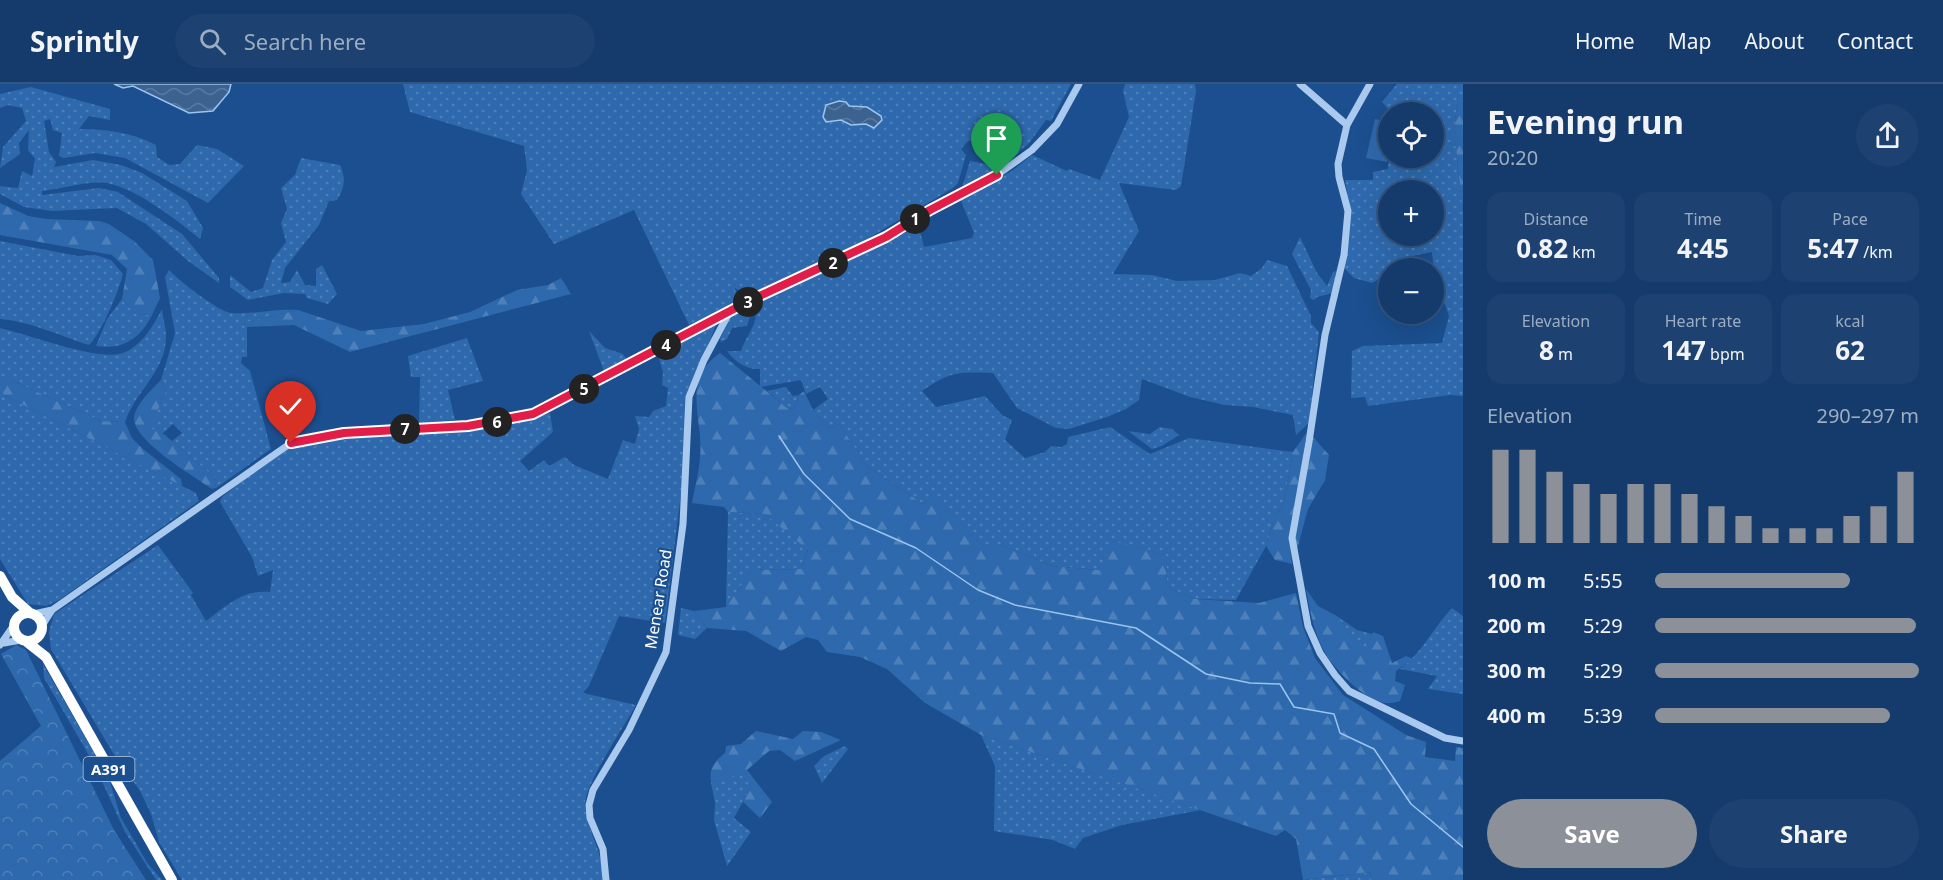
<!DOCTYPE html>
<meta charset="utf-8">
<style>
body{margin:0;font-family:"Noto Sans",sans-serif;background:#1d4271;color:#f1f3f6;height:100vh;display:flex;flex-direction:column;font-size:22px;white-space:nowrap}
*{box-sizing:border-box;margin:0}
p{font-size:20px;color:#9dadc1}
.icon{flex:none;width:33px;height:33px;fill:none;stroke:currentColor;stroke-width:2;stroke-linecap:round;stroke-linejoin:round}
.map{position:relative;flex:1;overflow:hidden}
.sheet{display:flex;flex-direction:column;background:#143b6b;width:480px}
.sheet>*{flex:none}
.fabs{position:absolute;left:1378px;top:18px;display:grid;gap:12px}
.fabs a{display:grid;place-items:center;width:66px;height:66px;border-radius:50%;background:#143b6b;box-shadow:0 6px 24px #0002,0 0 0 2px #33557e;font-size:30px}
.pin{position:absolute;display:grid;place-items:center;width:51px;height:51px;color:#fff;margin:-62px -26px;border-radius:50% 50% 50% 0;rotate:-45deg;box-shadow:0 0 6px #0007}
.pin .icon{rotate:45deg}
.km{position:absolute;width:30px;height:30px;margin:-15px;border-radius:50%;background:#222;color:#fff;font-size:16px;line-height:30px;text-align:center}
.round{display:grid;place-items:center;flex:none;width:63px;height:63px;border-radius:32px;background:#1d4271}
.overview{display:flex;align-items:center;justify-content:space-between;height:102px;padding:0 24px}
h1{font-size:33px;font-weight:700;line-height:45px}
.metrics{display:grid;grid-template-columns:repeat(3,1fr);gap:9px;height:102px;padding:6px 24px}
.metrics div{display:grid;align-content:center;border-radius:15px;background:#1d4271;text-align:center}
.metrics b{font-size:26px;font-weight:700}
.metrics small{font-size:16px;font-weight:400}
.metrics p{font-size:16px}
.chart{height:168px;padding:12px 24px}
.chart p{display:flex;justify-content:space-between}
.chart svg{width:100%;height:108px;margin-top:6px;stroke:#8c9099;stroke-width:6}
.button{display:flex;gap:12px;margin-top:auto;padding:12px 24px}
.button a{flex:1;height:69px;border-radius:36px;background:#8c9099;color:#fff;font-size:24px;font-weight:700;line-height:69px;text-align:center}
.button a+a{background:#1d4271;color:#f1f3f6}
ul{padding:0 24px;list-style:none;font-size:20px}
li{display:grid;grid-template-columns:96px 72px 1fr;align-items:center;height:45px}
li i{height:15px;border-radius:8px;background:#8c9099}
header{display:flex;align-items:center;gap:36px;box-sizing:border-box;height:84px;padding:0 30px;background:#143b6b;border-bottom:2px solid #33557e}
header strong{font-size:28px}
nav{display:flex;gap:33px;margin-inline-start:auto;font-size:21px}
.search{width:420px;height:54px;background:#1d4271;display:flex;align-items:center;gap:15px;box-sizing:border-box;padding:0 21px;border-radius:33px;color:#9dadc1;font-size:22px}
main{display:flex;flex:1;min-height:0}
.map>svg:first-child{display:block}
.grass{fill:url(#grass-dots);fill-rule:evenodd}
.forest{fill:url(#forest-firs)}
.park{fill:url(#park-crowns)}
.garden{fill:#2e69ad}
.water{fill:url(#water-waves);stroke:#9cc4f0;stroke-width:1.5}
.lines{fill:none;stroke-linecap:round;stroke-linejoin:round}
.stream{stroke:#9cc4f0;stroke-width:1.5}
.minor{stroke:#a9c9ee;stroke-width:7}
.highway{stroke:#fff;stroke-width:10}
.route-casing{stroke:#fff;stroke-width:12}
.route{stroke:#e11d48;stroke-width:8}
.labels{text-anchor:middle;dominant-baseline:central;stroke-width:4.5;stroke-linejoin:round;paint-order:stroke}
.shield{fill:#1b4f8f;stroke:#bbcadd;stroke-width:1.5}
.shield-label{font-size:15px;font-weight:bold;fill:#fff}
.street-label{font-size:16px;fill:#fff;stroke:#1b4f8f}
</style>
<header>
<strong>Sprintly</strong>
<div class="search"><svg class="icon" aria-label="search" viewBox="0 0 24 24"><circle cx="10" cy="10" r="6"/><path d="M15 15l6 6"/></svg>Search here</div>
<nav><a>Home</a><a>Map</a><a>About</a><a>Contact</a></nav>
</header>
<main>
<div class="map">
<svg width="1463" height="796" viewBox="0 0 1463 796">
<defs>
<pattern id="grass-dots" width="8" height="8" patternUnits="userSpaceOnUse" patternTransform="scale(1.5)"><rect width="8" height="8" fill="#2e69ad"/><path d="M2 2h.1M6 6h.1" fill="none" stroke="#4d80b9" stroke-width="1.8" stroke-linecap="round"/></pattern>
<pattern id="forest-firs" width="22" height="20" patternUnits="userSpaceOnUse" patternTransform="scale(1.5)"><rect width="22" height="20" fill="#2e69ad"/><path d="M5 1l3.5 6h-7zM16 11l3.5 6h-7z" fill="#4d80b9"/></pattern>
<pattern id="park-crowns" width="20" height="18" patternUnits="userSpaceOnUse" patternTransform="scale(1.5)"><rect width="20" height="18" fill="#2e69ad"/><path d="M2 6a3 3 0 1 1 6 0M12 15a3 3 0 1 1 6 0" fill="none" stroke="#4d80b9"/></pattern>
<pattern id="water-waves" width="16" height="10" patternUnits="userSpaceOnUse" patternTransform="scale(1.5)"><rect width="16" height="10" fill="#3c6290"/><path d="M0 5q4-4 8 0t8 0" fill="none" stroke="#597aa1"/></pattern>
</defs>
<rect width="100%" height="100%" fill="#1b4f8f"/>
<path class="grass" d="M403,0H1071L1051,37L1046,36L1030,58L1010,77L976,71L974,58L969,56L961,65L966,71L958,99L953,104L830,177L747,211L735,204L737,216L690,243L634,126L554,160L521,110L527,86L524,62L410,28Z
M1125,0H1195L1196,7L1181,102L1176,106L1119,99L1139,147L1113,190L1152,191L1177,197L1215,196L1240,189L1251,192L1262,184L1267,176L1287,182L1311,232V239L1319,248L1309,339L1296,351L1293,331L1253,323L1225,321L1190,313L1142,295L1139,316L1126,325L1107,333L1069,345L1056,344L1017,324L993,289C958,288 951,287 922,307L936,323L985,312L1002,331L1012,336L1005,356L1025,374L1045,368L1051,362L1061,363L1067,360L1068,353L1110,343L1150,370L1189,354L1293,368L1284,418L1276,430L1266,462L1236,516L1195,515L1167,503L1166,471L1114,458L1100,486L1052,482L1001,461H981L935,413L923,420L868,383L839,340L829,344L813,326L828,315L820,303L806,310L801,296L760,303V285C747,286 735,278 727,267H741C746,251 761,238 754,220L747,242L732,244L727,255L721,258L720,255L730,234L743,224L883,157L919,144L924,163L972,154L974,149L960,114L1012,87L1032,71L1067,87L1069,85L1100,96L1129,33L1123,7Z
M1397,0H1463V19L1457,21L1454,46L1463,129V312L1450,311L1368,322L1365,313L1351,314L1352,267L1363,262L1442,259L1449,232L1434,189L1432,168L1398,175L1379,195L1372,199L1354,194L1344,184L1350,125L1345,96H1373V88L1388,85L1389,70V74H1434V28H1391L1382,18ZM1389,106H1434V152H1389Z
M31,3L110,25V36L89,32L79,45C106,45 131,48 156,61L157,73L169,81L180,80L197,61L217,65L244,82L208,119L125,74L95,69L64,74L59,72L62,49L53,46L50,35L44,37L49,68L56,78L54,83L93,76L121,81L142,89L187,117L203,144L200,155C177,136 137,105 107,99C91,96 59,105 42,107V111L99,104L118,108L182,150L219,194V199L188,177L146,140L117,124L52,127L24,123L0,110V102L18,104L22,87L32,92L35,75L28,66L29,46L19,59L20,70L0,84L3,63L26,37L22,24L8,21L0,24V10Z
M301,74L340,81C346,95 345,103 337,116L329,117L319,141L285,184L281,199L290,198L297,186L305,201L316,202V185L322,181L337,210L328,220L307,214L305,210L284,209L248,216L230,203V191L251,208L263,204L272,176L286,158L281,139L287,125L281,104L295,91Z
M970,77L1004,83L962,104Z
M1300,153L1317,189L1327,202L1333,188L1336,187L1333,209L1317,213L1314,216L1310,214L1311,206L1292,170Z
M0,157L78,172L95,171L111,176L123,190C118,209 104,242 92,258L89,261C60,252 30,237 0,235Z
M169,186C178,196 219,228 231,229C251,231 275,224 298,226L247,238V273H242L241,279L250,287L271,365L216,404L214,393L172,357L182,349L173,340L162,350L149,344L166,307L161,296L175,249L165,193Z
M122,215L136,230L152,231C140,255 123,266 96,262L107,235Z
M162,225C163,234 166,244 166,253C166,287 135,308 125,338L101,337L11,296H0V244C28,250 98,278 123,269C142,262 153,242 162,225Z
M718,237L686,312L685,376L665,539L619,532L589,602L583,609L636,621C625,641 584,702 585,720C586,747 605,768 602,796H182L159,758L151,730L140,707L113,669L51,565L49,548L54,530L158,461L193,509L191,511L206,537C226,522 243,505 270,508L273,486L258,492L252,473L220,418L222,413C246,395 273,367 301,360C383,339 469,355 550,329L553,348L520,377L529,387L544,376L549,382L565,373L574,381L608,395L623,356L635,360L639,345L635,332L649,333L653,327L666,322L668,304L662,301L663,288L658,271Z
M589,247L605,264L623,270L628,277L605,290Z
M467,254L483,297L448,306L455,336L419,339L420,293H411L408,272Z
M786,303L793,312L799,311L794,325L787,324L767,307Z
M0,309L196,409L199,417L59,516L46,522L28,520L0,475Z
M1160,343L1172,345L1179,351L1162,362L1152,365L1128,347L1150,350Z
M728,428L765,430L808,465L801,485L752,486L726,523Z
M681,524L694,527L707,544L695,555L678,551Z
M1452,524L1463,532V610L1428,605L1437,592L1400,585C1421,570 1433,544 1452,524Z
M1337,532L1357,546L1372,550L1363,570Z
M43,580L109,695L121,734L148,780L162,796H156L125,748L94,680L44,594Z
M981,651L1201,726L1122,741L1083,754L1075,765L1053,756L994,747L995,682Z
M845,662L848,665L822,699L814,682L824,672Z
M742,690L751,703L734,734L751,748L727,782L714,736L715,719L711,699Z
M1370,788L1371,796H1305Z"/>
<path class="forest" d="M1463,19V129L1454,46L1457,20Z
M0,119L28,132L47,135L99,137L109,140L134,157L153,176L160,214L152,231L136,230L122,215L127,185L112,171L0,151Z
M561,194L571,210L350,268L294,241L247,243V238L298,226L361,247L424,240L470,228L517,206L548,201Z
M720,269L787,324L794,325L799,311L804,307L813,326L829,344L839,340L868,383L923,420L935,412L981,461H1001L1052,482L1099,486L1113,457L1166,471L1167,503L1195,515L1259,519L1296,509L1303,543L1315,574L1343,611L1406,651L1426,658L1425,673L1455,677L1456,663L1463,664V796H1371L1370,788L1303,796L1296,755L1285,746L1276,752L981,651L925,619L887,585L860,573L827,568L818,556L806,553L781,567L746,547L707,544L694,527L726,523L752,486L801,485L808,466L765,430L728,428L724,423L692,419C695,403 699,388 700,373C704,335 680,297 720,269Z
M0,296H11L101,337L125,338L132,354L143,365L181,395L182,402L0,309Z
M161,296L166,307L150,344L165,351L214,393L216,404L212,405C195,393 133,357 134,334C135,321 152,305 161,296Z
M1307,348L1289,455L1292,480L1275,476L1266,462L1276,430L1284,418L1293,368Z
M1313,353L1329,371L1325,396L1308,425L1297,466L1294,453Z
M1306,505L1318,522L1337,532L1363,569L1373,548L1383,552L1392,579L1406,572L1413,575L1396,587L1395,597L1405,601L1400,617C1396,618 1389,620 1386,619C1364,617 1332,583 1323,565C1313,546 1310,526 1306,505Z
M756,647L793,655L803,647L821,648L841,656L795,677L780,666L769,667L747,686L772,718L760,734L743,718L751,703L742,691L711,699C709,684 713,679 725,669L726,662L741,660Z"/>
<path class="park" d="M16,561L26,566L114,746L146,796H0V677L41,642L1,570Z"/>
<path class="garden" d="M1375,35L1389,38L1387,78L1366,74Z"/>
<path class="water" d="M114,0H231L229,8L213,27L189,29L133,2L123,4Z
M839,17L846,18L849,22L867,23L881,32L882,36L874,44L866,40L851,41L841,36L826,38L823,33L826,21Z"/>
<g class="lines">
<path class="stream" d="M779,352L804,390L850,435L916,464L978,506L1015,521L1136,544L1206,590L1250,599L1280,600L1294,623L1334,630L1340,649L1374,665L1411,720L1463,763"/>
<path class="minor" d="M1300,0L1347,41
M1370,0L1347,41L1338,80L1339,93L1348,127L1344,171L1325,251L1309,358L1292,454L1308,542L1320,569L1335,591L1349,607L1445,654L1463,657
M34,530L52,526
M42,542L52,526L291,359L344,349L468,342L533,330L751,216L886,153L930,126L997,91L1032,66L1057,40L1079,0
M4,559L21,556
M0,561L14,541
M606,796L603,765L590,734L589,721L593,706L629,646L666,568L683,440L689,313L704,276L730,227"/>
<path class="highway" d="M0,492L12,513L30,529
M14 543a14 14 0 1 1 28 0a14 14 0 1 1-28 0Z
M27,558L46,573L172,796"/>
</g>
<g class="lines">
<g class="route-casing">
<path id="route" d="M291,359L344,349L468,342L533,330L751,216L886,153L930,126L997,91"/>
</g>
<use href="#route" class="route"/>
</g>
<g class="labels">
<rect class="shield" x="83.5" y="673" width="51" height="24" rx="4.5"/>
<g class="shield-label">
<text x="109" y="685">A391</text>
</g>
<g class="street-label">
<text transform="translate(658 515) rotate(-81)">Menear Road</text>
</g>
</g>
</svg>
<div class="fabs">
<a><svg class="icon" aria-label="locate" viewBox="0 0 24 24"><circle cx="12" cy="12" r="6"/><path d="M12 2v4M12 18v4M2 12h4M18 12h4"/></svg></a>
<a>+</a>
<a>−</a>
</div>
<div class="pin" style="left:997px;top:91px;background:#1e9e55"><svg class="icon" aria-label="arrive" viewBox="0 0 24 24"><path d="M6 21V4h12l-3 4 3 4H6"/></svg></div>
<div class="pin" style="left:291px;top:359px;background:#d93025"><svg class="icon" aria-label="check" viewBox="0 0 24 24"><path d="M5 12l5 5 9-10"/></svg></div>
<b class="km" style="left:915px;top:135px">1</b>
<b class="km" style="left:833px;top:179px">2</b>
<b class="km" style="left:748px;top:218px">3</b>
<b class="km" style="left:666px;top:261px">4</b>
<b class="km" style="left:584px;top:305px">5</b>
<b class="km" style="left:497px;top:338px">6</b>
<b class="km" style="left:405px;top:345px">7</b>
</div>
<section class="sheet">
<div class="overview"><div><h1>Evening run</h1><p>20:20</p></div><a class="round"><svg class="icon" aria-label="share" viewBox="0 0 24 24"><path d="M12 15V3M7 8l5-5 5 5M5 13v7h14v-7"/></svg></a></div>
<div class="metrics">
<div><p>Distance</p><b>0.82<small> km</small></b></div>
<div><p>Time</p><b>4:45</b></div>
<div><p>Pace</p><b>5:47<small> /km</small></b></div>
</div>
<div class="metrics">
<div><p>Elevation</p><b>8<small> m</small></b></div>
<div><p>Heart rate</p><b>147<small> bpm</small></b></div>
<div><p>kcal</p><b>62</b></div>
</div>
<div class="chart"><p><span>Elevation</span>290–297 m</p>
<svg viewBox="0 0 160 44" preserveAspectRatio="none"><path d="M5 44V6M15 44V6M25 44V15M35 44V20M45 44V24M55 44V20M65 44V20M75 44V24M85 44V29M95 44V33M105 44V38M115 44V38M125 44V38M135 44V33M145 44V29M155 44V15"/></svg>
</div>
<ul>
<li><b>100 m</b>5:55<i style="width:74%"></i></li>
<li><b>200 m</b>5:29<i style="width:99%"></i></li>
<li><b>300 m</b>5:29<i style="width:100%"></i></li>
<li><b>400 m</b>5:39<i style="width:89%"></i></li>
</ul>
<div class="button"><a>Save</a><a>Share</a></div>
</section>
</main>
